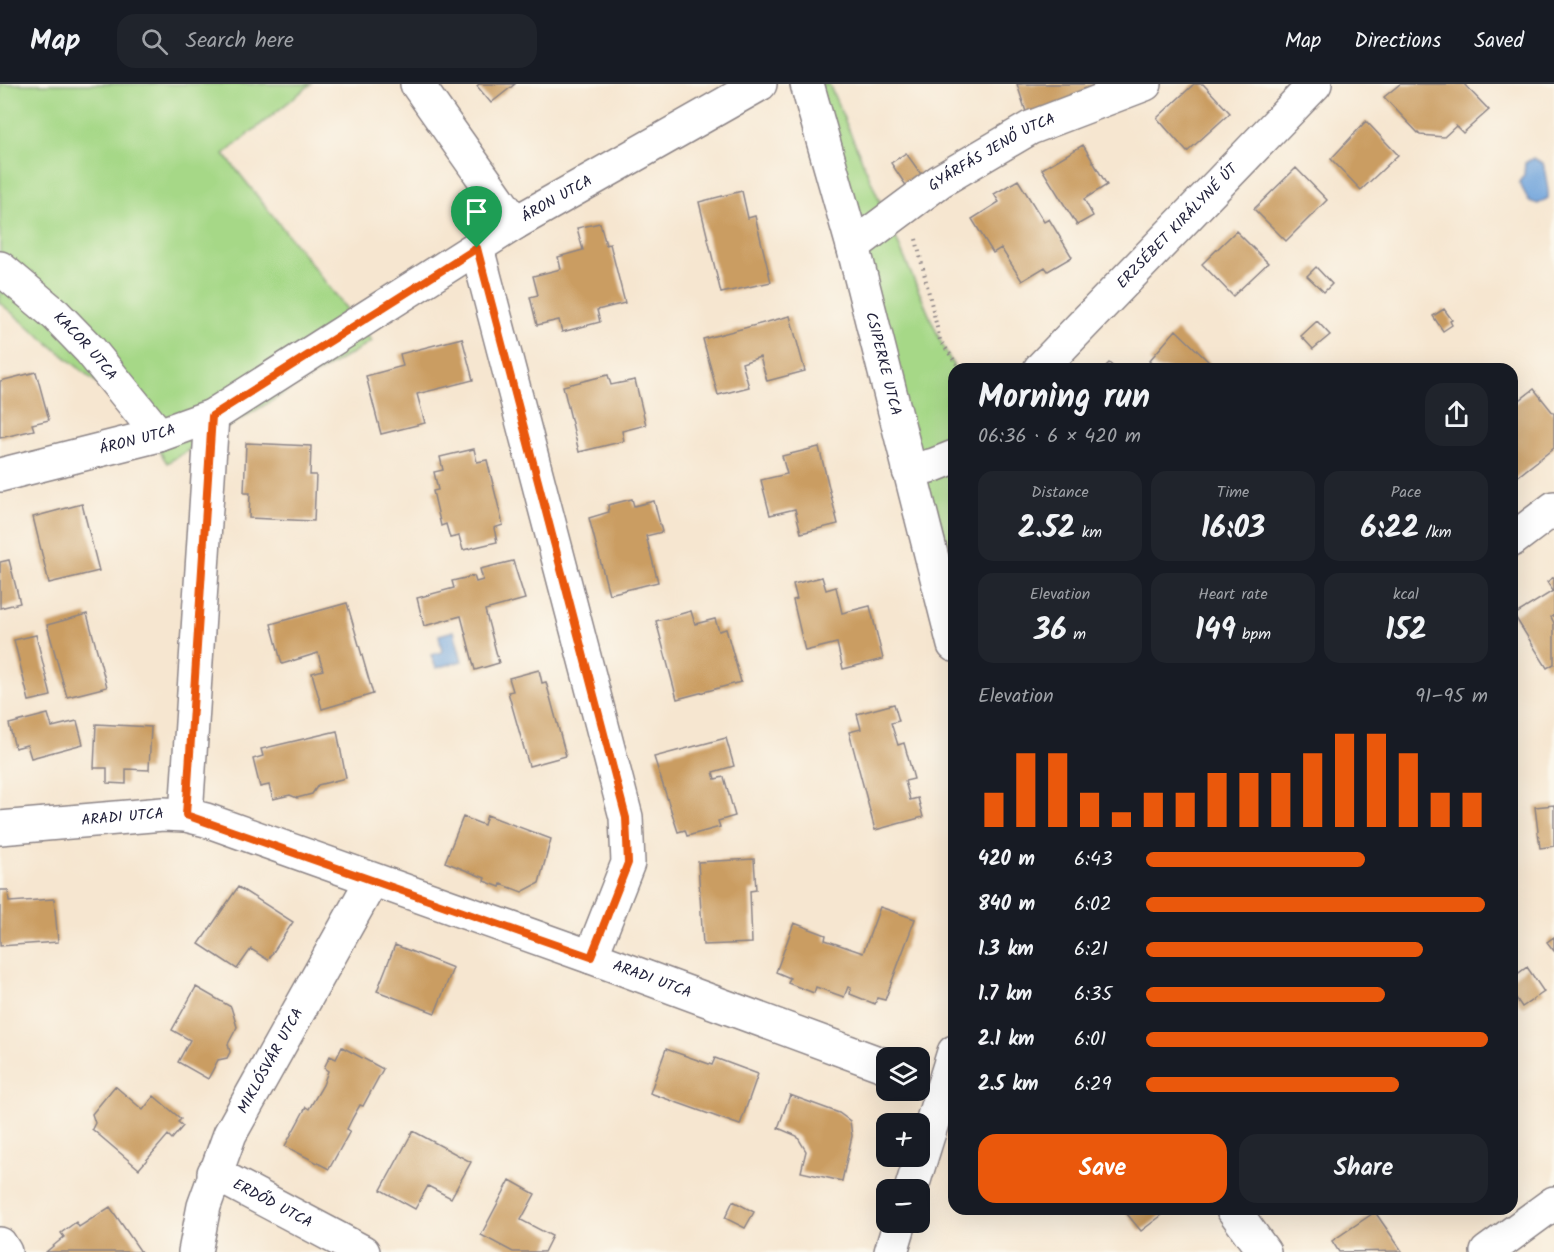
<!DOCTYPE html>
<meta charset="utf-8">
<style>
body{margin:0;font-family:Kalam,sans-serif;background:#20242c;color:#f1f3f6;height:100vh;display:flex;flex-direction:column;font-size:22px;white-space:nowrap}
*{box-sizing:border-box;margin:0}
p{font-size:20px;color:#9ea1a6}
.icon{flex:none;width:33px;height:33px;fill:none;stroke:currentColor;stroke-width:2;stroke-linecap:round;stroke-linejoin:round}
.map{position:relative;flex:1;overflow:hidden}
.panel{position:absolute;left:948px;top:279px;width:570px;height:852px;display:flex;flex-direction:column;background:#171b24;border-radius:18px;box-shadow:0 6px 24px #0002}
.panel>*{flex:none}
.controls{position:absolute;left:876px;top:963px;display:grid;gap:12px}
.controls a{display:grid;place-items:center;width:54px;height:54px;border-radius:12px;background:#171b24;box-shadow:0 6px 24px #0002;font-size:30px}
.pin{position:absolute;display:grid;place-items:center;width:51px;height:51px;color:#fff;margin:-62px -26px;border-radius:50% 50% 50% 0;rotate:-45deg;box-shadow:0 0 6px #0007}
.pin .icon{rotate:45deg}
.round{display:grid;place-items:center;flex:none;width:63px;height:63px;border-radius:18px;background:#20242c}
.head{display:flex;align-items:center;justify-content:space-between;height:102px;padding:0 30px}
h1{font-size:33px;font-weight:600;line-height:45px}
.figures{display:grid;grid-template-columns:repeat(3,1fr);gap:9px;height:102px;padding:6px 30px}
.figures div{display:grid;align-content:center;border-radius:15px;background:#20242c;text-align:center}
.figures b{font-size:30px;font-weight:600}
.figures small{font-size:16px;font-weight:400}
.figures p{font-size:16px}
.chart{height:168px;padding:12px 30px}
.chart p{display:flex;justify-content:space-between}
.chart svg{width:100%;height:108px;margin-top:6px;stroke:#ea580c;stroke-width:6}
.primary-button{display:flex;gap:12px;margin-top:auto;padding:12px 30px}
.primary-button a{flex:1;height:69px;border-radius:18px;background:#ea580c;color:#fff;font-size:24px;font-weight:600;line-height:69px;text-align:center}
.primary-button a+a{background:#20242c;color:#f1f3f6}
ul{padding:0 30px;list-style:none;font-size:20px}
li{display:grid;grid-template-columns:96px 72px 1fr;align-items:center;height:45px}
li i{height:15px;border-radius:8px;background:#ea580c}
header{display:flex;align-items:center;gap:36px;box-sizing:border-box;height:84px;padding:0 30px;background:#171b24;border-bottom:2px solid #363941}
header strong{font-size:28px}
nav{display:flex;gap:33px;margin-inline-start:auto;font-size:21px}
.search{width:420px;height:54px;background:#20242c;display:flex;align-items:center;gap:15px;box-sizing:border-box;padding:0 21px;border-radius:18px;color:#9ea1a6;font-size:22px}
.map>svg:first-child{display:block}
.green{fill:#a6d887;stroke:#647d61;stroke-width:1.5}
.water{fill:#6ea3db;stroke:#48628b;stroke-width:1.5}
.building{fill:#ca9d62}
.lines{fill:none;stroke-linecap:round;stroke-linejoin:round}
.minor-casing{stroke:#8c8486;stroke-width:36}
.path{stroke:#8c8486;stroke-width:4;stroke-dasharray:1.5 4.5;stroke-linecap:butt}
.minor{stroke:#fff;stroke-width:33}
.route-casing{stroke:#fff;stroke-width:12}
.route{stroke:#ea580c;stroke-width:8}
.labels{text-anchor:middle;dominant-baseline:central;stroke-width:5;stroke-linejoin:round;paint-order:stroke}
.street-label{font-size:15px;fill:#22223b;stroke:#fbf7ec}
</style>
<header>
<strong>Map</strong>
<div class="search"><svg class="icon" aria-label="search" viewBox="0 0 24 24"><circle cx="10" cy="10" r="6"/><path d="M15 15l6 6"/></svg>Search here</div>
<nav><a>Map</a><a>Directions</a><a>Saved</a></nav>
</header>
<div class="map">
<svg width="1554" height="1168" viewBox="0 0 1554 1168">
<rect width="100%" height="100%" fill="#fbf7ec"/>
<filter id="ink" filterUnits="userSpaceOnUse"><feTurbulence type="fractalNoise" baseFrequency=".0167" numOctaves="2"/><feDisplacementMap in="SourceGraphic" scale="12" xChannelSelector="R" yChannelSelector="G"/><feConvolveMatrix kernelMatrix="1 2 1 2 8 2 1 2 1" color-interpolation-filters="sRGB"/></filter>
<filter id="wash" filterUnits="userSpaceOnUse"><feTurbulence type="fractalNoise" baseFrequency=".008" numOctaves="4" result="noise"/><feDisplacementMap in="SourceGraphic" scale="24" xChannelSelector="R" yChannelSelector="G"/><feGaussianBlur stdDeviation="1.35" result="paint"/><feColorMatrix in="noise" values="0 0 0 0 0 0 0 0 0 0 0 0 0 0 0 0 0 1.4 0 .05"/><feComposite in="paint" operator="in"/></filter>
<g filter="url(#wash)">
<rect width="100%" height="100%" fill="#f6e6d0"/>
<path class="green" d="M0,0H311L224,70L372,257L167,379L138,333L0,219Z
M829,0L940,256L955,285L954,547L813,1Z"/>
<path class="water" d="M1533,74L1543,79C1545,87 1549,108 1548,114L1538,120L1529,117L1519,98L1524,91L1525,79Z
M454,547L462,577L436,584L431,571L442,568L439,551Z"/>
<g id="blocks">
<path class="building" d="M479,0H515L491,19L477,2Z
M1017,0H1096L1099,8L1027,31Z
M1194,0H1203L1230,29L1187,68L1157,34Z
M1400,0H1464L1489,26L1463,49L1456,42L1444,53L1420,51L1384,13Z
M1366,37L1398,71L1361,106L1331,75Z
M1083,61L1107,101L1084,115L1093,132L1077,141L1042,85Z
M906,69L923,93L907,103L891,79Z
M1296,84L1327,116L1286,157L1254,125Z
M1018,96L1044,138L1049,135L1072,173L1048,187L1045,183L1022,197L1001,164L993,169L972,135L999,118L994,110Z
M742,107L748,134L755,132L771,198L721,209L699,118Z
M600,139L606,161L610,160L625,219L597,226L600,238L562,248L559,236L537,241L530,213L538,211L533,192L561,185L558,173L583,166L577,144Z
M1236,147L1268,179L1233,212L1202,180Z
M1316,183L1332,200L1324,208L1307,192Z
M1444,225L1452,236L1450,237L1452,241L1443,247L1433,232Z
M790,232L805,287L767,297L760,273L742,279L749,303L718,311L703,255Z
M1317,237L1330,251L1313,265L1301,252Z
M1176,246L1216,285H1157L1149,277Z
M462,254L473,296L417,310L425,339L381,350L366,292L403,282L400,270Z
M1109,279L1116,285H1103Z
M36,288L49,336L32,340L34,346L0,354V297Z
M608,291L611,301L635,296L646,341L622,347L624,357L579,368L563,302Z
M1534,305L1554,330V364L1512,397V322Z
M246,359L311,362L310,391H316L314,437L249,434L250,409H244Z
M819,363L838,440L801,449L795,425L770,431L761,396L787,390L782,372Z
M474,365L477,378L487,376L503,441L494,444L497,458L463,466L459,452L450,454L446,440L441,442L433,407L438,406L434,388L443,386L440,373Z
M632,415L634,422L654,417L662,448L646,452L658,498L609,510L589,434L609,428L608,421Z
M82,420L99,487L49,499L33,433Z
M9,476L20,519L0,524V478Z
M513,477L525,515L485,526L499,579L475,586L461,532L424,542L417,514L454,504L452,497L474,492L476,498L483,496L480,485Z
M822,493L826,506L836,503L842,529L870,522L883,575L843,585L837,559L805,567L793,516L797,515L793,500Z
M1554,493V531L1551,533L1554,539V580L1547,584L1514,531L1553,507L1547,498Z
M347,519L373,610L322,625L312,589L323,586L318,569L282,580L271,540Z
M691,527L695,540L715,535L719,547L726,545L741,598L677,615L656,537Z
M87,530L107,603L67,613L47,541Z
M36,551L51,612L29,617L14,556Z
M539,586L542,599L546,598L566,672L529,682L508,608L513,607L509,594Z
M894,620L899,637L891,639L898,661L904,659L914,695L905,697L910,716L918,714L923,733L875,746L849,648L861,645L857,630Z
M48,630L52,643L77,637L83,660L31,674L27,661L15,664L9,640Z
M96,640L151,643L149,686L126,685V700L107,699V684H94Z
M337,647L346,694L318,701L312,710L297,714L290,711L273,715L269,701L260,703L253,675L263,672L261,665Z
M726,654L734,682L713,688L715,695L724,693L735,732L718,737L720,743L687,752L685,746L678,748L654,673Z
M1554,721V762L1540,764L1535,723Z
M487,731L551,755L539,799L522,808L501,800L500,803L484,797L485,794L445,778L463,733L484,741Z
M754,775L756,806L750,807L752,859L703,861L698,778Z
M238,803L293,838L268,876L251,865L237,885L199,860Z
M0,806H8L9,818L54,815L58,858L0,862Z
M880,823L915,835L885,916L877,914L875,920L850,910L851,904L848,903L844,913L816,903L814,909L788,899L790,894L776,888L794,839L826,851L825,856L863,869Z
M1554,853V867L1547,858Z
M395,861L453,884L435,929L377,907Z
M1527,883L1544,908L1522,923L1512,908V894Z
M196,903L231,923L237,943L228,960L230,968L227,974L218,976L208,995L178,978L190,956L172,946Z
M342,963L383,985L363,1022L360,1021L353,1033L347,1045L350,1047L329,1085L285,1062L306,1023L309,1025L323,1001L328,987L324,984L330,972L336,975Z
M666,965L712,981L715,974L758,990L740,1041L650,1009Z
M115,1002L143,1026L154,1012L181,1035L178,1038L183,1042L172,1055L168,1051L139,1085L92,1045L95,1039L92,1030Z
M790,1011L839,1029L850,1037L852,1052L842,1097L801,1088L806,1067L797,1052L778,1044Z
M413,1047L471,1078L451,1114L428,1102L415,1125L381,1106Z
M510,1096L535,1110L521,1136L552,1152L544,1168H513L481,1151Z
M733,1117L754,1128L745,1144L725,1134Z
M110,1123L141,1168H46L64,1153L61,1149L76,1138L79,1143Z
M1123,1125H1170L1141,1147Z
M1375,1128L1402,1167L1339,1168L1332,1157Z"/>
</g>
</g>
<g filter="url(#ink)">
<use href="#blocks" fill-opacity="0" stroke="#8c8486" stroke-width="1.5"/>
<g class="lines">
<g class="minor-casing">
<g id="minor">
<path d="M417,0L515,139"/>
<path id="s1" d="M807,0L853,162L954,561"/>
<path id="s2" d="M853,162L940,97L1030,44L1145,0"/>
<path d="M477,164L626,733L628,779L591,873"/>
<path id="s3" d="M0,184L56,231L90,266L159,351"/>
<path id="s4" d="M1040,285L1315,0"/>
<path d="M909,387L934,381L954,373"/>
<path id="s5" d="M0,391L159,351L212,332L515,139L760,0"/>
<path d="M1512,456L1554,424"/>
<path d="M186,731L212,332"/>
<path id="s6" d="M0,744L163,730L186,731L206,736L591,873L886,982"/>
<path id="s7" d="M214,1089L363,1168"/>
<path d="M911,1106L954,968"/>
<path d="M1233,1125L1264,1168"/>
<path d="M0,1160L5,1168"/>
<path id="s8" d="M195,1168L204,1122L230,1050L372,796"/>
<path d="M891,1168L900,1138"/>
<path d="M1487,1168L1554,1119"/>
</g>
</g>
<path class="path" d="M916,155L940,256L960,285"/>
<use href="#minor" class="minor"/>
</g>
</g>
<g class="lines" filter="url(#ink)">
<g class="route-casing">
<path id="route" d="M477,164L626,734L628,779L591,873L186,731L212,332Z"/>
</g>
<use href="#route" class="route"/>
</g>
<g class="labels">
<g class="street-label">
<text stroke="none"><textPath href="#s2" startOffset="168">GYÁRFÁS JENŐ UTCA</textPath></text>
<text stroke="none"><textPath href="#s5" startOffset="628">ÁRON UTCA</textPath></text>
<text stroke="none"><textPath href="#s4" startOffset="198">ERZSÉBET KIRÁLYNÉ ÚT</textPath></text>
<text stroke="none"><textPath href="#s3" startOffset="116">KACOR UTCA</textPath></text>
<text stroke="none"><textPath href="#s1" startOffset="290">CSIPERKE UTCA</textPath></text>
<text stroke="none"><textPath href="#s5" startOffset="142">ÁRON UTCA</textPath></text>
<text stroke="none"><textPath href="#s6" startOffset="123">ARADI UTCA</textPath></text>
<text stroke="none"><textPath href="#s6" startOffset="681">ARADI UTCA</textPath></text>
<text stroke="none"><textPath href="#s8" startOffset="207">MIKLÓSVÁR UTCA</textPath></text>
<text stroke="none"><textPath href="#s7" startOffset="66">ERDŐD UTCA</textPath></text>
</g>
</g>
</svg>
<div class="controls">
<a><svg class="icon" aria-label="layers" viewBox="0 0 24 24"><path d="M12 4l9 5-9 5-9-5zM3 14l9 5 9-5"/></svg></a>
<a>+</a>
<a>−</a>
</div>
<div class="pin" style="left:477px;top:164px;background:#1e9e55"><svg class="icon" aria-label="arrive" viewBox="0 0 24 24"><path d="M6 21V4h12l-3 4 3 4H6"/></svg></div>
<section class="panel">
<div class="head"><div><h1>Morning run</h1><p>06:36 · 6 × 420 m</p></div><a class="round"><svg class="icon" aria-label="share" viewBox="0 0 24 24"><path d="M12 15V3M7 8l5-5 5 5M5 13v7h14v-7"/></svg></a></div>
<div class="figures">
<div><p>Distance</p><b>2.52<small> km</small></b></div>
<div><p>Time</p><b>16:03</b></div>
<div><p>Pace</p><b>6:22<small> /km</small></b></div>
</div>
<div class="figures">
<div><p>Elevation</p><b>36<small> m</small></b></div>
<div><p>Heart rate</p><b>149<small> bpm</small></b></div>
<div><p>kcal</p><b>152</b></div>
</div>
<div class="chart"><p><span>Elevation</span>91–95 m</p>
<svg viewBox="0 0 160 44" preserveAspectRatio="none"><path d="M5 44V30M15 44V14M25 44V14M35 44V30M45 44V38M55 44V30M65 44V30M75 44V22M85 44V22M95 44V22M105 44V14M115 44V6M125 44V6M135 44V14M145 44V30M155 44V30"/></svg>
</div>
<ul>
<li><b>420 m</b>6:43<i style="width:64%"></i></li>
<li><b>840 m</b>6:02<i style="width:99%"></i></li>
<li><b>1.3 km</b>6:21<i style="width:81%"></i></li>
<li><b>1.7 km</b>6:35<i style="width:70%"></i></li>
<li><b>2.1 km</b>6:01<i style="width:100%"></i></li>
<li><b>2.5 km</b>6:29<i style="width:74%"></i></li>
</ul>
<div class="primary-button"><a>Save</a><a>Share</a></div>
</section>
</div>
